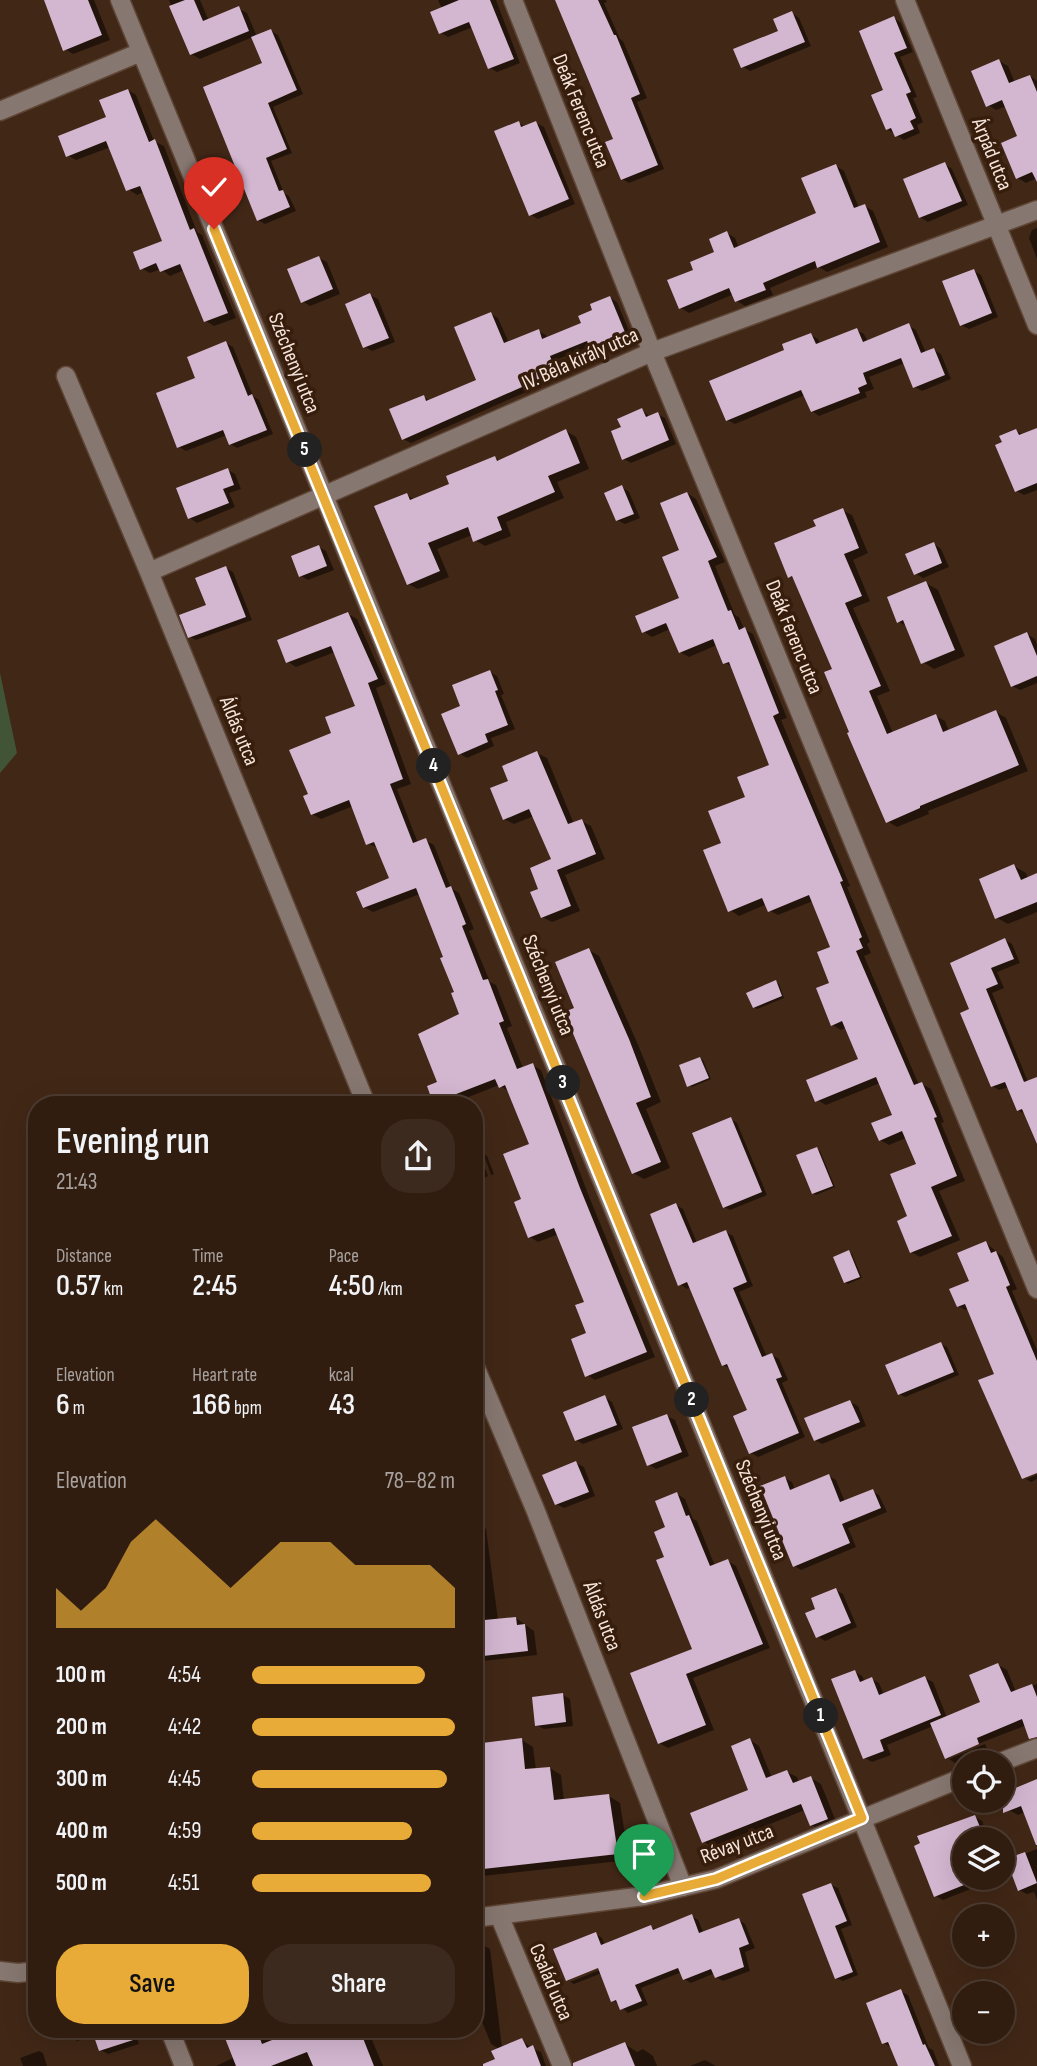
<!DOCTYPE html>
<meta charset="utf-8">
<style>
body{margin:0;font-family:"Sofia Sans Condensed",sans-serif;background:#3d2a1e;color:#f1f3f6;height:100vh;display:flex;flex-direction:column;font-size:26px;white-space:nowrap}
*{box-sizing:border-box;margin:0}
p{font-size:23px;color:#a8a29f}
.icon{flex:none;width:38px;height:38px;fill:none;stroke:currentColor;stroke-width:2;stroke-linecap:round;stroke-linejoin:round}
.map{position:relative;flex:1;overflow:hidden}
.details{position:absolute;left:28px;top:1096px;width:455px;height:942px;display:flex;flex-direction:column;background:#311d10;border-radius:28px;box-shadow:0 7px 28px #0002,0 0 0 2px #4c3b30}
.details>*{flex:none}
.fabs{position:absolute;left:952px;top:1750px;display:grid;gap:14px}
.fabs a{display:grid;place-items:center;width:63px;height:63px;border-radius:50%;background:#311d10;box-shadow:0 7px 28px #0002,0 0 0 2px #4c3b30;font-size:35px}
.pin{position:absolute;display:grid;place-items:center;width:60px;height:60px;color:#fff;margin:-72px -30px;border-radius:50% 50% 50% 0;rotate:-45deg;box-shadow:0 0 7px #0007}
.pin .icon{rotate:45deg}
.km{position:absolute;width:35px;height:35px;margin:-18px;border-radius:50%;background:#222;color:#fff;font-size:19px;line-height:35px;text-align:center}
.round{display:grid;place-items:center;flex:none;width:74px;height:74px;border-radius:28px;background:#3d2a1e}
.head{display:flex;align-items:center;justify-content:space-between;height:119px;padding:0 28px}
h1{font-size:38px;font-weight:600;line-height:52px}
.stats{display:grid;grid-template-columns:repeat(3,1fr);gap:10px;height:119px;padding:7px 28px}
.stats div{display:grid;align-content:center}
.stats b{font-size:30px;font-weight:600}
.stats small{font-size:19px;font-weight:400}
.stats p{font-size:19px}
.chart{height:196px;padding:14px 28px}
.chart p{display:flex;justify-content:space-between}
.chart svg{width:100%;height:126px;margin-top:7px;fill:#e8ab37;opacity:.7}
.cta{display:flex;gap:14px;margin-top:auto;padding:14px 28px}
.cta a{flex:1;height:80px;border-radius:28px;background:#e8ab37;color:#111;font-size:28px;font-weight:600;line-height:80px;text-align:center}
.cta a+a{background:#3d2a1e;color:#f1f3f6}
ul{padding:0 28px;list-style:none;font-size:23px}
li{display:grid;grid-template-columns:112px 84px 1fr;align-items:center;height:52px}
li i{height:18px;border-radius:9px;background:#e8ab37}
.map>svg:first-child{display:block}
.green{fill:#415436}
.shadow{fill:#0007}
.building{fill:#d3b6d0}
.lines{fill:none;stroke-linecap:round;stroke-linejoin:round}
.minor-casing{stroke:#5e4535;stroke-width:21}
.minor{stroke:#867770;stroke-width:18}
.route-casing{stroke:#fff;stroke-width:14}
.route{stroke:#e8ab37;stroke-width:9}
.labels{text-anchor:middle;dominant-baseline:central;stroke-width:7;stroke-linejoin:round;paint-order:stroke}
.street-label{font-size:21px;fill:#f6e4da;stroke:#361d0c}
</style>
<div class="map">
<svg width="1037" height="2066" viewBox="0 0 1037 2066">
<rect width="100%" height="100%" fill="#412716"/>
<path class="green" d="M0,673L17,753L0,773Z"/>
<path class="shadow" d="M45,0H94L110,40L73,54L65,49Z
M169,0H200L209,21L238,8L247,13L257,37L271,31L278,35L303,94L273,107L292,153L271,161L284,193L289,196L296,211L265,224L258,220L264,64L253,37L200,59L191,54Z
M438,0H496L520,63L497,72L490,68L473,27L448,37L441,33L442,9Z
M557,0H606L607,2L604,3L620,39L623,41L647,98L637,102L664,169L629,183L622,179L616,140Z
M792,13L799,18L811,46L750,71L743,67L780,32Z
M894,18L901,23L913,52L900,57L917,97L913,98L923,122L917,125L920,133L904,140L887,129L886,91Z
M999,61L1008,66L1015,83L1030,76L1037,81V178L1026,183L1018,178L1020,137L1007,106L996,110L988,105Z
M128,90L136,95L154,141L164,146L197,232L202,235L236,318L214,326L206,321L184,270L170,276L161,269L150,273L141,268L164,242L144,192L137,195L128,189L111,147L76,160L67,155L109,118Z
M519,123L526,127L536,123L544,127L575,204L538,219L531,215Z
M945,164L952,169L968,205L928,222L920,217Z
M836,166L844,171L859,208L865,206L873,211L888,247L827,272L819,267L770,288L773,295L745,306L737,301L734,294L689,313L681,308L695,271L717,253L727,233L735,238L739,248L818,214Z
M1037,228V259L1029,238L1032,230Z
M319,258L327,262L340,294L310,306L302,301Z
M974,271L981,275L998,317L969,329L961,325Z
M370,295L378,299L395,342L372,351L365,347Z
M609,297L617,302L635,345L617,353L612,350L600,355L593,351L591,346L556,360L562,376L411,443L403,439L424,397L430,401L478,381L491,314L498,318L509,343L538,331L546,335L547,339L583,324Z
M908,325L916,330L926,353L934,350L941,354L951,379L922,391L915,387L905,363L869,377L874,389L865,392L867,397L819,416L812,411L805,395L735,424L727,420L787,351L811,335L818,339L820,344L857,330L864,334L868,342Z
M226,343L233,347L253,396L259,400L273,434L237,448L230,444L227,435L186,451L179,447L197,379Z
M642,410L650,417L657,414L665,418L676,444L631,463L624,459L623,428Z
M566,431L576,437L589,469L557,482L564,498L506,522L511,536L485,546L475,540L472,535L437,549L449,577L418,589L408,584L407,495L415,500L452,485L495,458L500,461Z
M1016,431L1024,435L1037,432V490L1024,495L1017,491Z
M228,470L235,474L241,489L229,493L235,507L197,523L190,518Z
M622,487L629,492L640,518L625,524L617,520Z
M687,493L696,499L725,562L715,566L735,615L739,617L744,629L753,634L787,718L781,720L850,886L847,887L870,942L867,944L871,953L864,956L919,1085L922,1084L931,1089L944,1122L941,1123L965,1181L939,1191L960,1240L920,1257L911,1252L910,1217L918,1165L906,1138L889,1145L880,1140L894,1116L880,1083L826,1105L817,1100L860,1060L847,1027L841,1030L833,1025V948L813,901L778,915L769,910L767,904L739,916L730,910L724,843L747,798L771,766L733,667L725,663L717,645L689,657L680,652L670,629L652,637L644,632L681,599V551Z
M842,510L852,515L868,553L853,560L870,601L853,608L890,691L877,696L893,733L936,716L945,721L949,732L996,712L1006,718L1028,771L928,811L929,814L897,827L887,821L852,733L834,669L796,580L789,576L818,527Z
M934,544L941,549L949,567L923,578L915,573Z
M319,547L326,551L334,570L308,580L301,576Z
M226,568L233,572L252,620L196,640L190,637Z
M926,583L938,590L965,656L934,669L923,662L908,627L899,622Z
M348,614L357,619L386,684L376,688L411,784L397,789L418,843L425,840L434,845L451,888L459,893L474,929L469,931L490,982L496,985L512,1026L507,1028L523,1068L532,1065L541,1070L588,1194L655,1357L595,1380L587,1375L589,1334L586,1303L559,1234L538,1242L530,1237L523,1200L531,1145L509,1092L499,1085L451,1104L435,1102L461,1015L445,958L420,894L373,912L364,907L391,879L379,848L368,844L353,806L321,819L312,814L310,795L333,734L357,707L335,652L296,667L288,662Z
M1027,634L1035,639L1037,645V683L1020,690L1012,686Z
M490,672L497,676L504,694L501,695L515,729L491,738L494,746L467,758L459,753L463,707Z
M537,753L547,758L574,824L581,821L591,826L605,859L565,875L580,911L552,922L542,917L541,890L553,860L534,816L514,824L504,819L510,782Z
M1014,866L1026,873L1028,879L1037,875V912L1008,924L997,918Z
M1005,940L1012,944L1020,963L997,972L1004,988L992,993L1028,1082L1037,1078V1131L1026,1115L1018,1110L1009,1087L999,1090L992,1086L971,1010L952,964Z
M589,950L599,956L639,1047L661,1102L646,1109L670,1168L644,1179L633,1173L576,1009Z
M776,982L779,984L784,998L757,1009L754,1007Z
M700,1058L703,1060L711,1079L692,1087L689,1085Z
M731,1119L737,1123L767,1195L730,1210L724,1207Z
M817,1149L820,1151L835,1187L816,1195L813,1193Z
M480,1151L487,1156L494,1174L491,1175L484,1155H480L488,1176L474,1182V1154Z
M676,1205L683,1209L697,1243L726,1232L733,1236L753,1286L739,1292L767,1357L772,1355L779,1359L788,1380L782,1383L805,1437L758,1457L751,1453L749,1411L731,1369L723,1365L691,1287L687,1289L680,1284Z
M986,1243L1003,1257L1017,1289L1012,1291L1037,1350V1471L1026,1475V1479L1024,1477L996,1374L969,1309L965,1310L958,1306L971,1282Z
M848,1252L852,1254L862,1278L848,1284L845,1282Z
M941,1344L947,1347L959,1375L905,1397L899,1394Z
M605,1397L612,1402L623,1429L583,1444L576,1440Z
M850,1402L858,1406L866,1426L822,1444L815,1440Z
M667,1416L675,1420L689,1456L656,1469L649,1465Z
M576,1463L584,1467L595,1496L564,1508L556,1504Z
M1037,1475V1479L1031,1482L1026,1479Z
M829,1476L836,1480L845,1502L872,1491L879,1495L887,1512L848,1528L856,1547L801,1570L795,1566L785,1478L792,1482L795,1490Z
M677,1494L685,1499L693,1519L697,1521L715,1566L728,1561L736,1566L770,1648L693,1678L714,1730L668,1748L659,1743L694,1650L666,1558L668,1528Z
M474,1524L486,1529L498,1620L516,1618L534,1631L537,1655L474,1662Z
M836,1590L843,1594L857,1627L825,1641L817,1636L818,1610Z
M998,1665L1007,1670L1016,1692L1037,1684V1728L1027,1725L949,1755V1759L985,1744L987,1749L955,1763L946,1757L933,1726L887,1745L891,1755L872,1762L865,1758L855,1672L862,1676L865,1682L872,1679L879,1683L884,1695L925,1678L933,1682L947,1718L983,1703Z
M563,1695L570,1699L573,1726L544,1729L536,1725Z
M474,1718L477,1745L522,1740L533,1747L536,1770L550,1768L561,1775L564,1801L609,1796L620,1803L629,1860L474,1877Z
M750,1740L759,1746L772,1778L787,1772L797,1777L799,1783L811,1778L821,1784L837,1824L821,1830L811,1825L805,1810L713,1847L704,1842L750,1791Z
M1037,1781V1843L1025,1812L1018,1815L1009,1810Z
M975,1817L982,1821L989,1839H964V1878H979L971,1881L973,1888L943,1900L936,1896Z
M1037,1849V1900L1034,1892L1027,1894L1019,1890L1008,1860Z
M831,1885L838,1888L852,1925L841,1929L858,1975L843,1981L836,1978Z
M692,1916L698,1920L704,1934L739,1920L745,1924L755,1948L745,1952L750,1971L723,1981L716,1977L715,1973L691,1983L684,1979L682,1972L641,1988L648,2005L628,2013L613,2000L602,1973L574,1984L570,1982L607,1967L606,1964L569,1978V1981L567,1980L596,1934L602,1938L605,1945L651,1927L657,1930Z
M483,1945L490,1949L502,2048L522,2040L531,2048L541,2052L546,2066H499V2049L491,2044L474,2002V1946Z
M900,1991L908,1995L929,2048L933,2050L939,2066H899L892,2048L884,2043Z
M68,2028H134L139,2044L108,2054L101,2050L96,2036L77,2041L70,2037Z
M223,2028H294L296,2033L307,2028H367L383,2066H216L235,2057Z
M625,2044L637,2052L643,2049L653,2056L657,2066H602Z
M39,2051L43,2053L47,2066H23L20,2058Z
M705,2060L716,2066H690Z"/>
<path class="building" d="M44,0H88L102,35L63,51Z
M185,0H194L203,21L239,6L249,31L190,55L169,6Z
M459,0H490L514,59L488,69L469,22L439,34L430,12Z
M555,0H598L614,35H616L640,94L631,98L658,165L621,180L605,142L613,139Z
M792,11L805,42L741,68L733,49L778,31L773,19Z
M894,16L907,48L894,53L911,92L906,94L916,118L910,121L914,129L895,137L891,128L886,130L871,95L883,90L859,31Z
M271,29L297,90L268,103L287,149L266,158L279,191L283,190L290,207L257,221L203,87L262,63L251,37Z
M999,59L1009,83L1030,75L1037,92V182L1032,172L1016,179L1001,143L1017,136L1002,100L986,107L971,71Z
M128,89L149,142L155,139L190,230L194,228L228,313L204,322L180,264L160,272L156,263L140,270L133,252L162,241L140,186L126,191L106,141L66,157L58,136L106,117L99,100Z
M519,121L521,127L536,121L569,199L529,216L494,131Z
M945,162L962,201L919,218L903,179Z
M836,164L854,208L865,204L880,242L817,268L815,261L763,283L766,290L735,302L729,288L679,309L667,280L693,270L690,262L714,252L709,239L727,231L734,248L816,213L801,178Z
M319,256L333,289L301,303L287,269Z
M974,269L992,313L960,326L942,281Z
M370,293L389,338L363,348L345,304Z
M610,296L629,342L609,350L607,346L591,352L587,341L550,356L556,372L402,440L389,409L424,395L426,401L476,380L454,327L491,312L504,343L539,329L542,339L581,323L578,316L592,310L590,304Z
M909,323L921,353L934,348L945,375L913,388L901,358L863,373L867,384L858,388L860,393L811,412L801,390L726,421L709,381L784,350L782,344L811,333L816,344L857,328L863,342Z
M226,341L248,396L252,394L267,430L229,445L223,430L177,448L156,393L195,378L187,357Z
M642,408L646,417L658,412L669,440L622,460L611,431L621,427L617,419Z
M1037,428V483L1015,492L995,445L1002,442L999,436L1016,429L1019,435Z
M566,429L580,463L548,476L555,492L497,517L502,530L473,542L468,527L428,543L440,571L407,585L374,506L407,493L410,500L449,484L446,476L495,456L497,461Z
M228,468L234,485L223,489L229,503L188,519L176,488Z
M622,485L634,514L616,521L604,493Z
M687,492L717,557L708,561L728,611L731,610L739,630L745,627L779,713L773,716L843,881L840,882L862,937L859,939L863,948L856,951L914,1085L922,1082L937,1117L934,1118L957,1176L931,1187L952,1236L910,1253L897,1221L907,1216L890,1174L916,1164L902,1131L879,1141L871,1123L892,1115L876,1077L815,1102L806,1080L858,1059L842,1021L831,1026L816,988L829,983L817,952L830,947L809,895L768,912L762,898L728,912L703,850L721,843L708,811L745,797L737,777L769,765L729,662L723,664L713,639L679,653L666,623L642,633L635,616L679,598L662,557L679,550L660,503Z
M843,508L859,548L844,554L862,596L845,603L881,686L869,691L887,734L936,714L943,732L996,710L1019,765L920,806V808L886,823L847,733L849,732L824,672L832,669L792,576L788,578L774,543L816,526L813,520Z
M934,542L942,563L914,575L905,554Z
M319,545L327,566L299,577L291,556Z
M226,566L246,617L188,638L179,615L206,605L195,578Z
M926,581L955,650L921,664L903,620L897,623L887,597Z
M348,612L378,679L368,683L403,779L390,784L413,843L426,838L446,888L451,886L466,924L462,926L483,980L488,979L504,1021L499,1023L517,1069L533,1063L580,1188L647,1352L585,1377L571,1339L586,1333L575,1305L584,1302L554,1228L528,1238L514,1202L521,1199L503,1154L529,1144L505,1085L499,1088L495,1079L433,1103L427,1086L437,1082L418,1034L459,1014L451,993L454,992L440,958L443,957L416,888L363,908L356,892L389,878L374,842L366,845L349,800L311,815L303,796L308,794L289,750L331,733L325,717L355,706L331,646L286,663L277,640Z
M1027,632L1037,656V676L1011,687L994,646Z
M490,670L498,690L495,691L508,725L485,734L488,742L458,755L441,714L460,706L452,685Z
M537,751L568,824L582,819L596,854L557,870L571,906L541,918L530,892L538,889L530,868L551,859L529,809L503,820L490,788L508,781L502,766Z
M1014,864L1021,880L1037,873V902L995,919L979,879Z
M1005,938L1014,959L991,968L998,984L986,989L1024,1082L1037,1077V1144L1022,1109L1017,1111L1005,1082L991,1087L960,1013L969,1009L950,963Z
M589,948L629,1039L651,1097L636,1103L661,1162L632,1174L564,1012L574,1008L555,962Z
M776,980L782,996L753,1008L746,993Z
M700,1057L709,1078L687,1087L679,1065Z
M731,1117L762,1192L723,1208L692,1133Z
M817,1147L833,1186L812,1194L796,1155Z
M676,1203L693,1243L726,1230L747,1282L733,1288L762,1357L772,1353L782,1377L776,1379L799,1433L749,1454L733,1416L747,1410L727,1364L722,1366L687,1282L678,1286L650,1214Z
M986,1241L991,1253L996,1251L1010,1285L1006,1287L1037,1361V1473L1022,1479L978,1380L994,1374L965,1304L957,1307L949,1289L969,1281L957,1253Z
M849,1250L860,1277L844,1283L833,1257Z
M941,1342L954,1372L898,1395L885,1365Z
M605,1395L617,1425L575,1441L563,1412Z
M850,1400L860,1422L814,1441L804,1418Z
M667,1414L682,1452L647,1466L632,1427Z
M576,1461L589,1492L555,1505L542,1475Z
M829,1474L840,1502L873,1489L881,1508L842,1524L850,1543L793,1567L760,1486L785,1476L790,1490Z
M677,1492L686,1516L689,1515L710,1566L728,1559L763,1644L686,1674L706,1725L658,1744L630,1673L692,1649L656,1560L664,1557L654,1532L665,1527L655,1501Z
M836,1588L851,1623L816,1638L805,1613L815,1609L811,1598Z
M516,1617L517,1625L525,1624L528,1651L474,1657V1621Z
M998,1663L1011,1692L1032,1684L1037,1697V1737L1029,1739L1022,1719L977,1738L979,1744L945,1759L930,1723L980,1702L969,1675Z
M855,1670L860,1682L872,1677L879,1695L925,1676L941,1715L880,1740L884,1751L863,1759L831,1679Z
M563,1693L566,1722L535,1726L532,1697Z
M522,1738L525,1769L550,1767L554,1800L609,1794L618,1854L474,1870V1744Z
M750,1738L766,1778L787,1770L793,1783L811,1776L828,1819L810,1826L801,1804L702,1843L690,1813L748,1790L731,1746Z
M1037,1779V1845H1036L1021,1806L1003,1813V1793Z
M975,1815L985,1839H964V1885L934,1897L914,1846L920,1843L917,1836Z
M1025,1852L1037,1883L1018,1891L1006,1859Z
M831,1883L847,1921L835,1926L853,1972L835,1979L802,1894Z
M692,1914L699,1933L739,1918L749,1944L739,1948L744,1967L715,1978L711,1969L683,1980L678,1968L635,1985L642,2001L620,2010L616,2000L611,2002L598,1968L566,1981L553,1949L596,1932L601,1945L651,1925L653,1930Z
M901,1989L923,2045L925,2044L935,2066H898L888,2042L882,2044L866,2003Z
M91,2028H158V2032L99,2051Z
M221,2028H256L262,2044L302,2028H359L374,2066H313L307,2052L271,2066H236Z
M522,2038L527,2048L533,2045L541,2066H483V2064L495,2059L491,2051Z
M625,2042L635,2066H573V2063Z"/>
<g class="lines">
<g class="minor-casing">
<path id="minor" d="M120,0L324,496L962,2066
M513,0L652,352L1037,1289
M905,0L1037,325
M0,111L141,52
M66,376L149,572L366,1104
M149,572L652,352L1037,210
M474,1364L535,1509L683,1887
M1001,1762L1037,1748
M499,1915L562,2066
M474,1918L644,1896L716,1879L964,1777
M0,1971L18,1973L37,1971
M169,2028L184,2066"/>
</g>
<use href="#minor" class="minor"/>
</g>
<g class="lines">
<g class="route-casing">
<path id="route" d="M214,229L862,1818L716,1879L644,1896"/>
</g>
<use href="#route" class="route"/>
</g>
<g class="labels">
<g class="street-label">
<text transform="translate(581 111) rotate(68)">Deák Ferenc utca</text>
<text transform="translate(992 154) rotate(68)">Árpád utca</text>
<text transform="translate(580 359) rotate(-24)">IV. Béla király utca</text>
<text transform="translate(294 363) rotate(68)">Széchenyi utca</text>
<text transform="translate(794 637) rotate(68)">Deák Ferenc utca</text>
<text transform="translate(239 731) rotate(68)">Áldás utca</text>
<text transform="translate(548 985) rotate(68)">Széchenyi utca</text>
<text transform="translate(761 1510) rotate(68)">Széchenyi utca</text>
<text transform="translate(602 1616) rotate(69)">Áldás utca</text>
<text transform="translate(737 1844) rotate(-21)">Révay utca</text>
<text transform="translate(551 1982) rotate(67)">Család utca</text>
</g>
</g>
</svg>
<div class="fabs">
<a><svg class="icon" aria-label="locate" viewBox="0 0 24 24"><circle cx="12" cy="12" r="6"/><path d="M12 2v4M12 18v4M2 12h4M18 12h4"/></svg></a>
<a><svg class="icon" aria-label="layers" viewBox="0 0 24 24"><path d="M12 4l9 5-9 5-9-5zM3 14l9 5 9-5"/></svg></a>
<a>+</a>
<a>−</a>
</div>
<div class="pin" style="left:644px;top:1896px;background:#1e9e55"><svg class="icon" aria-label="arrive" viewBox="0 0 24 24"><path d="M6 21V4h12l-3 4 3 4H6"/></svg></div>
<div class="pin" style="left:214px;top:229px;background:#d93025"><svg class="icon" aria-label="check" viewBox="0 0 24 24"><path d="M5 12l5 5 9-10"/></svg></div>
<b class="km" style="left:821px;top:1716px">1</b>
<b class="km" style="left:692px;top:1400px">2</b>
<b class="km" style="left:563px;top:1083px">3</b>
<b class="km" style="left:434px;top:766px">4</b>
<b class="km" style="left:305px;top:450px">5</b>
<section class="details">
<div class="head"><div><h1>Evening run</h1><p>21:43</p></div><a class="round"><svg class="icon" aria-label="share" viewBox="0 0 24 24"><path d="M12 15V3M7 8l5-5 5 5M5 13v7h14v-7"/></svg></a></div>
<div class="stats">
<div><p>Distance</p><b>0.57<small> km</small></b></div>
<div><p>Time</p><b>2:45</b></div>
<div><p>Pace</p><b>4:50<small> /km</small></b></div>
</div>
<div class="stats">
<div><p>Elevation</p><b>6<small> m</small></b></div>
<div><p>Heart rate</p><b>166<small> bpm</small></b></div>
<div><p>kcal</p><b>43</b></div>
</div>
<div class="chart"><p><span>Elevation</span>78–82 m</p>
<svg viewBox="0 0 160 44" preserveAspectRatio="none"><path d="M0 44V30L10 38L20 30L30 14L40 6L50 14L60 22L70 30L80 22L90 14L100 14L110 14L120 22L130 22L140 22L150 22L160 30V44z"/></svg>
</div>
<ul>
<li><b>100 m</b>4:54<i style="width:85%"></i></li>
<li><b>200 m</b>4:42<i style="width:100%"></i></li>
<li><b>300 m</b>4:45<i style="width:96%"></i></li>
<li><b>400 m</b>4:59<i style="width:79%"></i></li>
<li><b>500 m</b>4:51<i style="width:88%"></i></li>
</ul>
<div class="cta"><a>Save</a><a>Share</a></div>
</section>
</div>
